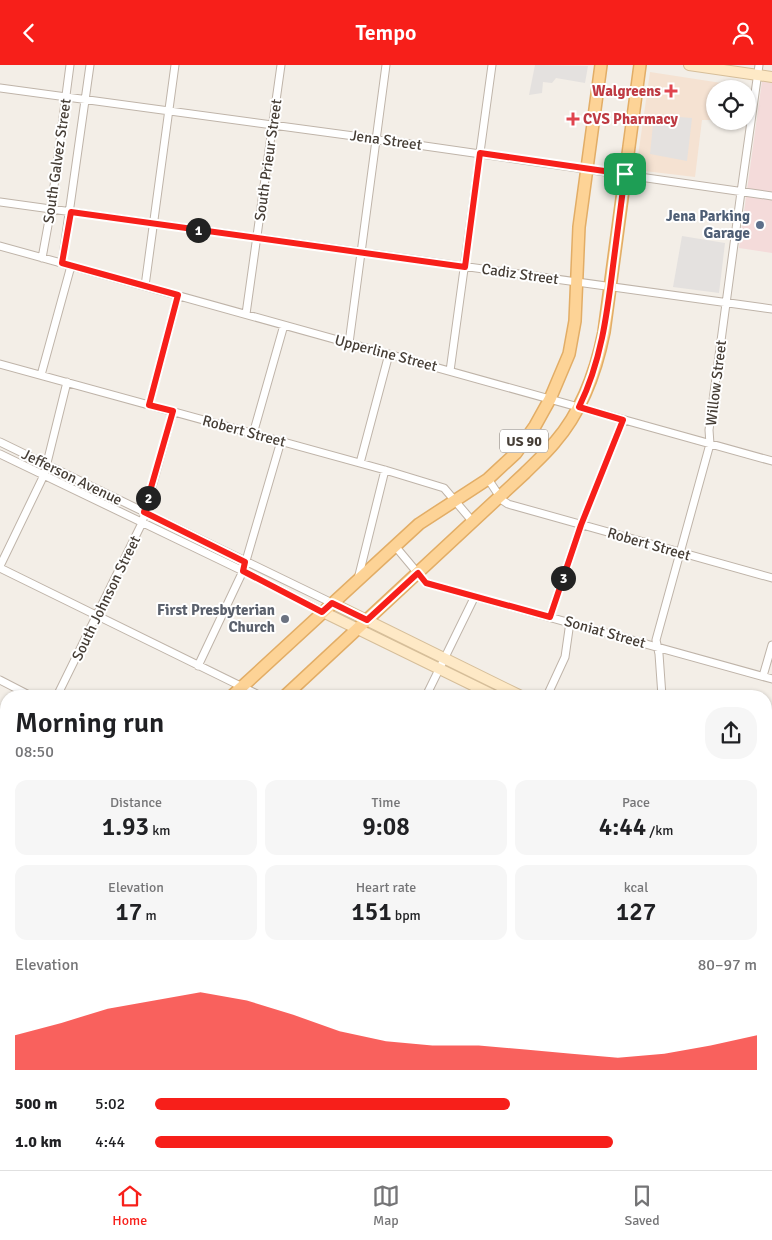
<!DOCTYPE html>
<meta charset="utf-8">
<style>
body{margin:0;font-family:Signika,sans-serif;background:#f6f6f6;color:#202124;height:100vh;display:flex;flex-direction:column;font-size:19px;white-space:nowrap}
*{box-sizing:border-box;margin:0}
p{font-size:16px;color:#757577}
.icon{flex:none;width:28px;height:28px;fill:none;stroke:currentColor;stroke-width:2;stroke-linecap:round;stroke-linejoin:round}
.map{position:relative;flex:1;overflow:hidden}
.panel{position:absolute;left:0px;top:625px;width:772px;height:480px;display:flex;flex-direction:column;background:#fff;border-radius:20px 20px 0 0;box-shadow:0 1px 4px #0004}
.panel>*{flex:none}
.buttons{position:absolute;left:706px;top:15px;display:grid;gap:10px}
.buttons a{display:grid;place-items:center;width:50px;height:50px;border-radius:50%;background:#fff;box-shadow:0 1px 4px #0004;font-size:25px}
.pin{position:absolute;display:grid;place-items:center;width:42px;height:42px;color:#fff;margin:-21px;border-radius:10px;box-shadow:0 2px 8px #0006}
.km{position:absolute;width:25px;height:25px;margin:-12px;border-radius:50%;background:#222;color:#fff;font-size:14px;line-height:25px;text-align:center}
.round{display:grid;place-items:center;flex:none;width:52px;height:52px;border-radius:20px;background:#f6f6f6}
.overview{display:flex;align-items:center;justify-content:space-between;height:85px;padding:0 15px}
h1{font-size:28px;font-weight:600;line-height:38px}
.stats{display:grid;grid-template-columns:repeat(3,1fr);gap:8px;height:85px;padding:5px 15px}
.stats div{display:grid;align-content:center;border-radius:12px;background:#f6f6f6;text-align:center}
.stats b{font-size:25px;font-weight:600}
.stats small{font-size:14px;font-weight:400}
.stats p{font-size:14px}
.chart{height:140px;padding:10px 15px}
.chart p{display:flex;justify-content:space-between}
.chart svg{width:100%;height:90px;margin-top:5px;fill:#f71f1a;opacity:.7}
ul{padding:0 15px;list-style:none;font-size:16px}
li{display:grid;grid-template-columns:80px 60px 1fr;align-items:center;height:38px}
li i{height:12px;border-radius:6px;background:#f71f1a}
header{display:flex;justify-content:space-between;align-items:center;height:65px;padding:0 15px;background:#f71f1a;color:#fff;font-size:22px;font-weight:600}
.tab-bar{display:flex;justify-content:space-around;align-items:center;height:70px;border-top:1px solid #e0e0e0;background:#fff;font-size:14px;color:#757577}
.tab-bar a{display:grid;justify-items:center;gap:2px}
.tab-bar .active{color:#f71f1a}
.map>svg:first-child{display:block}
.commercial{fill:#f5e2d2}
.medical{fill:#f4dbda}
.parking{fill:#e4e1df}
.lines{fill:none;stroke-linecap:round;stroke-linejoin:round}
.street-casing{stroke:#bfb4a9;stroke-width:9}
.secondary-casing{stroke:#d6be99;stroke-width:12}
.primary-casing{stroke:#e2ad66;stroke-width:14}
.street{stroke:#fff;stroke-width:7}
.secondary{stroke:#fee9c6;stroke-width:10}
.primary{stroke:#fdd396;stroke-width:11}
.route-casing{stroke:#fff;stroke-width:10}
.route{stroke:#f71f1a;stroke-width:6}
.health-dot{fill:#e0444e;stroke:#fff;stroke-width:2}
.service-dot{fill:#5c6f8a;stroke:#fff;stroke-width:2}
.worship-dot{fill:#6b7280;stroke:#fff;stroke-width:2}
.labels{text-anchor:middle;dominant-baseline:central;stroke-width:4;stroke-linejoin:round;paint-order:stroke}
.shield{fill:#fff;stroke:#7e7872;stroke-width:1}
.shield-label{font-size:14px;font-weight:bold;fill:#463e36}
.health-label{font-size:15px;font-weight:bold;fill:#be3a42;stroke:#fff;text-anchor:end}
.street-label{font-size:15px;fill:#463e36;stroke:#fff}
.service-label{font-size:15px;font-weight:bold;fill:#4e5e75;stroke:#fff;text-anchor:end}
.worship-label{font-size:15px;font-weight:bold;fill:#5b616d;stroke:#fff;text-anchor:end}
</style>
<header><svg class="icon" aria-label="back" viewBox="0 0 24 24"><path d="M15 5l-7 7 7 7"/></svg>Tempo<svg class="icon" aria-label="person" viewBox="0 0 24 24"><circle cx="12" cy="8" r="4"/><path d="M4 21q1-7 8-7t8 7"/></svg></header>
<div class="map">
<svg width="772" height="1105" viewBox="0 0 772 1105">
<rect width="100%" height="100%" fill="#f3eee7"/>
<path class="commercial" d="M650,7L728,19L727,24H715V55H702L695,112L636,105Z"/>
<path class="medical" d="M762,16L772,17V188L739,183Z"/>
<path class="parking" d="M535,0L588,1L585,18L556,13L552,18L543,17L542,28L529,30Z
M654,50L692,53L687,96L650,89Z
M682,171L725,178L719,228L673,222Z"/>
<g class="lines">
<g class="street-casing">
<path id="street" d="M0,23L376,74L772,131
M0,137L772,244
M0,181L772,396
M42,193L51,144L70,0
M62,198L90,0
M145,221L175,0
M246,249L281,0
M349,278L386,0
M0,299L385,405L444,423L473,457
M450,306L492,0
M41,310L71,201
M149,340L178,230
M253,369L284,260
M0,377L332,538
M0,389L243,506L323,547
M360,398L389,289
M488,414L502,435L508,439L772,513
M395,481L426,518L772,614
M0,501L44,410L67,317
M0,503L261,631
M358,514L385,405
M550,552L581,460L623,355
M198,601L243,506L281,376
M763,611L772,580
M0,615L31,631
M57,631L142,458L173,346
M426,631L475,531
M547,631L565,592L570,557
M662,631L659,589L656,575L710,379L709,365L741,127L759,0
M0,676L6,679
M766,684L772,662
M0,687L6,690
M0,728L6,717
M0,763L6,767
M1,815L3,844L6,857
M766,893L772,881
M0,961L6,966
M766,994L772,996
M766,1075L772,1078
M0,1078L6,1070
M0,1078L6,1083
M26,1099L34,1105
M177,1099L185,1105
M395,1099L405,1105
M705,1099L716,1105
M118,1105L123,1099
M240,1105L245,1099
M381,1105L385,1099
M415,1105L418,1099
M539,1105L543,1099
M670,1105L673,1099"/>
</g>
<g class="secondary-casing">
<path id="secondary" d="M689,0L772,12
M332,538L521,631
M323,547L495,631
M766,752L772,755
M766,764L772,767"/>
</g>
<g class="primary-casing">
<path id="primary" d="M232,631L419,459L488,414L516,388L535,361L550,334L569,289L575,256L579,162L601,0
M285,631L525,408C535,398 546,388 555,377C582,346 596,307 604,267L640,0
M0,816L6,814
M0,845L6,844"/>
</g>
<use href="#street" class="street"/>
<use href="#secondary" class="secondary"/>
<use href="#primary" class="primary"/>
</g>
<g class="lines">
<g class="route-casing">
<path id="route" d="M480,88L625,109C621,140 617,170 613,201C607,250 601,297 579,342L623,355L581,460L550,552L426,518L418,508L367,555L332,538L322,547L243,506L245,497L144,447L173,346L149,340L178,230L62,198L71,147L465,202Z"/>
</g>
<use href="#route" class="route"/>
</g>
<g class="health-dot">
<path d="M668.5 18.5h5v5h5v5h-5v5h-5v-5h-5v-5h5z"/>
<path d="M570.5 46.5h5v5h5v5h-5v5h-5v-5h-5v-5h5z"/>
</g>
<circle class="service-dot" cx="760" cy="160" r="5"/>
<circle class="worship-dot" cx="285" cy="554" r="5"/>
<g class="labels">
<rect class="shield" x="500" y="364.5" width="48" height="23" rx="4"/>
<g class="shield-label">
<text x="524" y="376">US 90</text>
</g>
<g class="health-label">
<text x="661" y="26">Walgreens</text>
<text x="583" y="54" text-anchor="start">CVS Pharmacy</text>
</g>
<g class="street-label">
<text transform="translate(386 75) rotate(8)">Jena Street</text>
<text transform="translate(268 95) rotate(-82)">South Prieur Street</text>
<text transform="translate(57 96) rotate(-82)">South Galvez Street</text>
<text transform="translate(520 209) rotate(8)">Cadiz Street</text>
<text transform="translate(386 288) rotate(15)">Upperline Street</text>
<text transform="translate(716 318) rotate(-83)">Willow Street</text>
<text transform="translate(244 366) rotate(15)">Robert Street</text>
<text transform="translate(72 412) rotate(26)">Jefferson Avenue</text>
<text transform="translate(649 479) rotate(16)">Robert Street</text>
<text transform="translate(106 533) rotate(-64)">South Johnson Street</text>
<text transform="translate(605 567) rotate(16)">Soniat Street</text>
</g>
<g class="service-label">
<text x="750" y="151">Jena Parking<tspan x="750" dy="17">Garage</tspan></text>
</g>
<g class="worship-label">
<text x="275" y="545">First Presbyterian<tspan x="275" dy="17">Church</tspan></text>
</g>
</g>
</svg>
<div class="buttons">
<a><svg class="icon" aria-label="locate" viewBox="0 0 24 24"><circle cx="12" cy="12" r="6"/><path d="M12 2v4M12 18v4M2 12h4M18 12h4"/></svg></a>
</div>
<div class="pin" style="left:625px;top:109px;background:#1e9e55"><svg class="icon" aria-label="arrive" viewBox="0 0 24 24"><path d="M6 21V4h12l-3 4 3 4H6"/></svg></div>
<b class="km" style="left:198px;top:165px">1</b>
<b class="km" style="left:148px;top:433px">2</b>
<b class="km" style="left:563px;top:513px">3</b>
<section class="panel">
<div class="overview"><div><h1>Morning run</h1><p>08:50</p></div><a class="round"><svg class="icon" aria-label="share" viewBox="0 0 24 24"><path d="M12 15V3M7 8l5-5 5 5M5 13v7h14v-7"/></svg></a></div>
<div class="stats">
<div><p>Distance</p><b>1.93<small> km</small></b></div>
<div><p>Time</p><b>9:08</b></div>
<div><p>Pace</p><b>4:44<small> /km</small></b></div>
</div>
<div class="stats">
<div><p>Elevation</p><b>17<small> m</small></b></div>
<div><p>Heart rate</p><b>151<small> bpm</small></b></div>
<div><p>kcal</p><b>127</b></div>
</div>
<div class="chart"><p><span>Elevation</span>80–97 m</p>
<svg viewBox="0 0 160 44" preserveAspectRatio="none"><path d="M0 44V27L10 21L20 14L30 10L40 6L50 10L60 17L70 25L80 30L90 32L100 32L110 34L120 36L130 38L140 36L150 32L160 27V44z"/></svg>
</div>
<ul>
<li><b>500 m</b>5:02<i style="width:59%"></i></li>
<li><b>1.0 km</b>4:44<i style="width:76%"></i></li>
</ul>
</section>
</div>
<nav class="tab-bar">
<a class="active"><svg class="icon" aria-label="home" viewBox="0 0 24 24"><path d="M3 11l9-7 9 7M6 9v11h12V9"/></svg>Home</a>
<a><svg class="icon" aria-label="map" viewBox="0 0 24 24"><path d="M3 6l6-2 6 2 6-2v14l-6 2-6-2-6 2zM9 4v14M15 6v14"/></svg>Map</a>
<a><svg class="icon" aria-label="saved" viewBox="0 0 24 24"><path d="M7 4h10v16l-5-4-5 4z"/></svg>Saved</a>
</nav>
